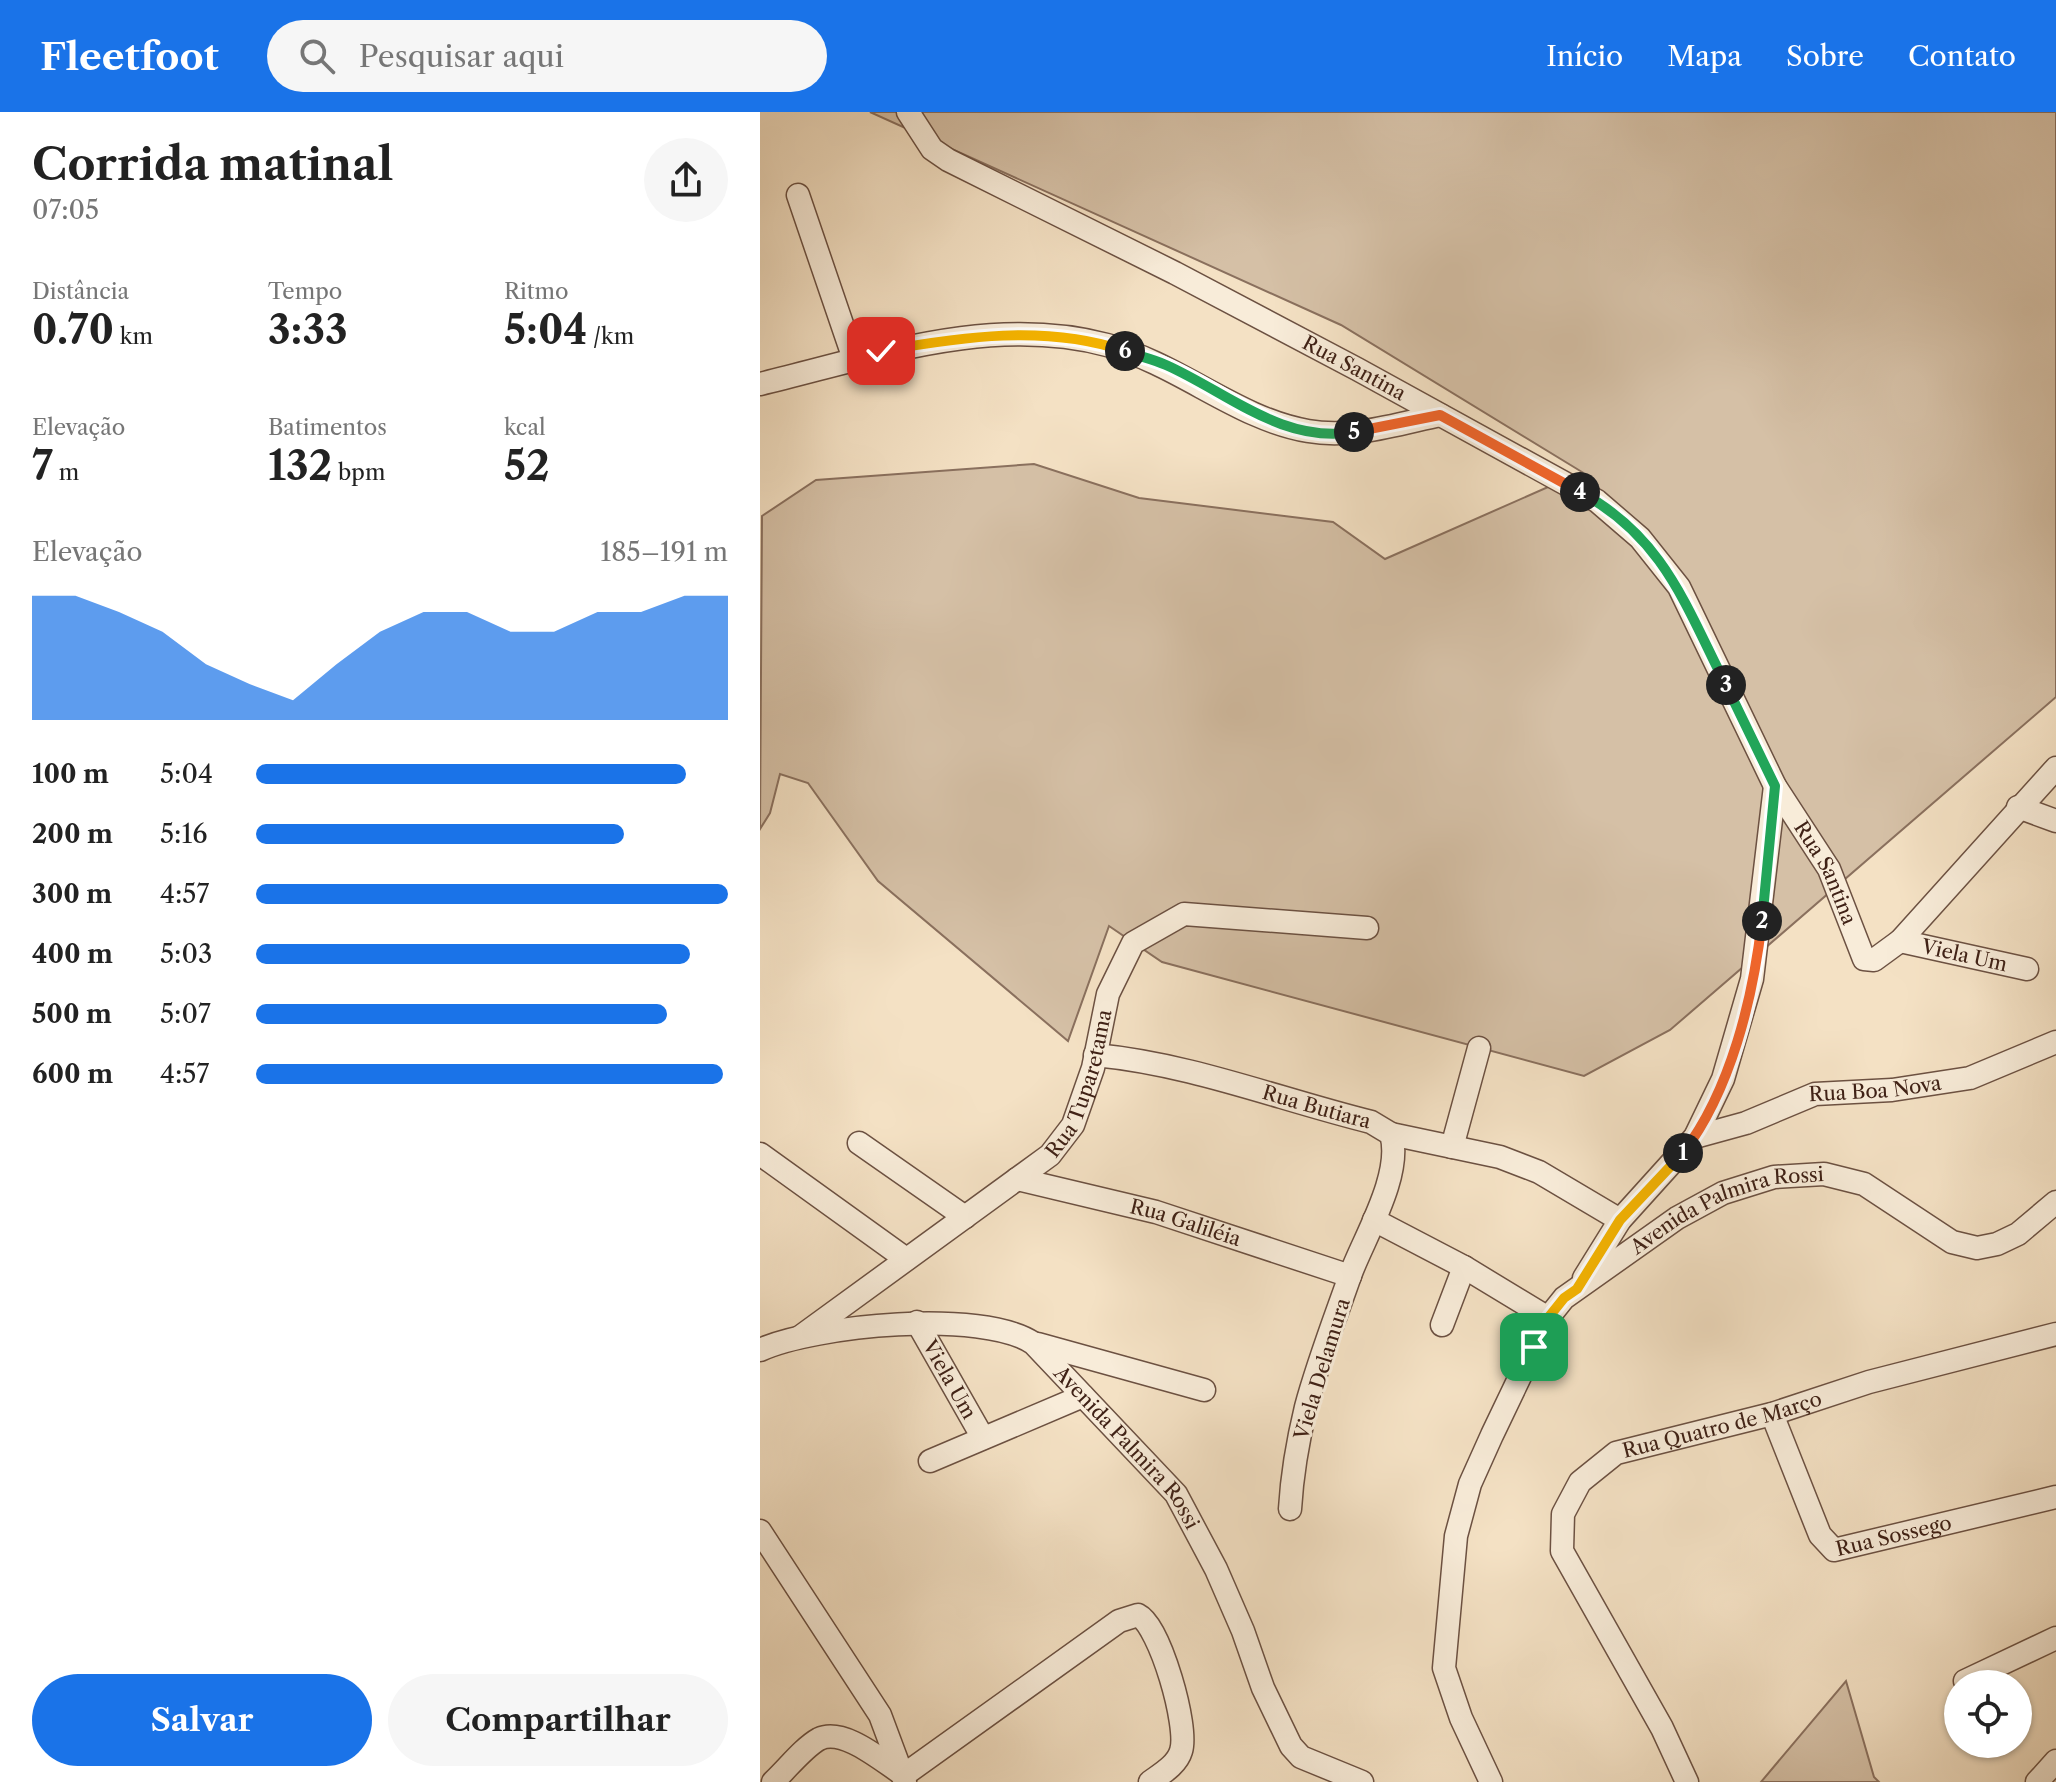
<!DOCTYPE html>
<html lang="pt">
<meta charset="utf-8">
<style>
body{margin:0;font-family:"Libre Caslon Text",serif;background:#f6f6f6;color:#222;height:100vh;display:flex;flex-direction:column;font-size:30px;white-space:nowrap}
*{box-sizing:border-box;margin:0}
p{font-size:26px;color:#767676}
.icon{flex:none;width:44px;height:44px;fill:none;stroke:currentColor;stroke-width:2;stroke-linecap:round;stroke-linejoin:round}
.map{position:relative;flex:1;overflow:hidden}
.details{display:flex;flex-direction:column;background:#fff;width:760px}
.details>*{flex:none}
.buttons{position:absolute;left:1184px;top:1558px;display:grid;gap:16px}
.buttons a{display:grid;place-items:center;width:88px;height:88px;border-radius:50%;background:#fff;box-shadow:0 2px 6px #0004;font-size:40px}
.pin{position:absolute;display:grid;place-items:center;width:68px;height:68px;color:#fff;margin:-34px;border-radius:16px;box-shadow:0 4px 12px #0006}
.km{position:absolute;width:40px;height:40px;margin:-20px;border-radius:50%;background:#222;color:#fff;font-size:22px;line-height:40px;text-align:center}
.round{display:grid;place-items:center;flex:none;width:84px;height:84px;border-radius:42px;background:#f6f6f6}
.overview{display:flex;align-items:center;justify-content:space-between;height:136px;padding:0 32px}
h1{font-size:44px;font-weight:800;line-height:60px}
.stats{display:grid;grid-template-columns:repeat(3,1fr);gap:12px;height:136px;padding:8px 32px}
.stats div{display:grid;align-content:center}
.stats b{font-size:40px;font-weight:800}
.stats small{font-size:22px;font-weight:400}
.stats p{font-size:22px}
.chart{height:224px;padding:16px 32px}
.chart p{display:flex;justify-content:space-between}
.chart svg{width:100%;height:144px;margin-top:8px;fill:#1a73e8;opacity:.7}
.cta{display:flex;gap:16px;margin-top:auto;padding:16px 32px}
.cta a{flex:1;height:92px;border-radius:48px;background:#1a73e8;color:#fff;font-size:32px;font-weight:800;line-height:92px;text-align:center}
.cta a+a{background:#f6f6f6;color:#222}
ul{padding:0 32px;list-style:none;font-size:26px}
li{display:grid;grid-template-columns:128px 96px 1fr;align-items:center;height:60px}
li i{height:20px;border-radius:10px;background:#1a73e8}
header{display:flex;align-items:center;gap:48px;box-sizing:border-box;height:112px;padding:0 40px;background:#1a73e8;color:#fff}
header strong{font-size:38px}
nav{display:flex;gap:44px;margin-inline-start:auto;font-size:28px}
.search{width:560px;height:72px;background:#f6f6f6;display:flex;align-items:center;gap:20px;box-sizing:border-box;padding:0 28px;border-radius:44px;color:#767676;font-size:30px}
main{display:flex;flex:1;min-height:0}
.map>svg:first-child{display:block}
.green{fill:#d5c0a6;stroke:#8a705e;stroke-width:2}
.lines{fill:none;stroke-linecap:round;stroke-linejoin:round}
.minor-casing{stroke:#6c5142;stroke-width:25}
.minor{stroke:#f8ecd9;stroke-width:22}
.split-1-casing{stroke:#fff;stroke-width:16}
.split-2-casing{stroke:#fff;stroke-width:16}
.split-3-casing{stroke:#fff;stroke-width:16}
.split-4-casing{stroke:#fff;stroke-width:16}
.split-5-casing{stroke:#fff;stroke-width:16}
.split-6-casing{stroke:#fff;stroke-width:16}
.split-7-casing{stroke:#fff;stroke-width:16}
.split-1{stroke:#f5b400;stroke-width:10}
.split-2{stroke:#f0652b;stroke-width:10}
.split-3{stroke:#22a559;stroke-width:10}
.split-4{stroke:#22a559;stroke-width:10}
.split-5{stroke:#f0652b;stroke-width:10}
.split-6{stroke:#22a559;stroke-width:10}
.split-7{stroke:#f5b400;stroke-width:10}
.labels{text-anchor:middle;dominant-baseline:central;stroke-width:6;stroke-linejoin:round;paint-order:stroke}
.street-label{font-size:20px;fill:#3f2116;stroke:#f8ecd9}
</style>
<header>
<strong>Fleetfoot</strong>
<div class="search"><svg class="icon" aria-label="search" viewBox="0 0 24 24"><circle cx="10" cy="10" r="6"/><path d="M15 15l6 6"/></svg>Pesquisar aqui</div>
<nav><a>Início</a><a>Mapa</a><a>Sobre</a><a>Contato</a></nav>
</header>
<main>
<section class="details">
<div class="overview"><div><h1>Corrida matinal</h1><p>07:05</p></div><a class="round"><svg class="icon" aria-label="share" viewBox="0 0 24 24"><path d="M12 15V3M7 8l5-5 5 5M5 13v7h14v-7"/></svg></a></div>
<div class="stats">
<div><p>Distância</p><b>0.70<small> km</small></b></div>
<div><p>Tempo</p><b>3:33</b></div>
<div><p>Ritmo</p><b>5:04<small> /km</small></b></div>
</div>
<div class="stats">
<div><p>Elevação</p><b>7<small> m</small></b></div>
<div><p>Batimentos</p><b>132<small> bpm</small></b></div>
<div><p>kcal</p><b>52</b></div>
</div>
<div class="chart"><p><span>Elevação</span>185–191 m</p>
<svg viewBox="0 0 160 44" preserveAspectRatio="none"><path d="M0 44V6L10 6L20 11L30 17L40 27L50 33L60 38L70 27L80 17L90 11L100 11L110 17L120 17L130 11L140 11L150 6L160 6V44z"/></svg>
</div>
<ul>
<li><b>100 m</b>5:04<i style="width:91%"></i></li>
<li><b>200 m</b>5:16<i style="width:78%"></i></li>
<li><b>300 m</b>4:57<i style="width:100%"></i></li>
<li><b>400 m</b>5:03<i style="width:92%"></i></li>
<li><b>500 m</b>5:07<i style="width:87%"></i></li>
<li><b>600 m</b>4:57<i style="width:99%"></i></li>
</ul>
<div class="cta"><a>Salvar</a><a>Compartilhar</a></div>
</section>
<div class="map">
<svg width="1296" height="1670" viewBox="0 0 1296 1670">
<rect width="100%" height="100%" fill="#f4e1c4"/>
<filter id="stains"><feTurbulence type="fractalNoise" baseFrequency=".0025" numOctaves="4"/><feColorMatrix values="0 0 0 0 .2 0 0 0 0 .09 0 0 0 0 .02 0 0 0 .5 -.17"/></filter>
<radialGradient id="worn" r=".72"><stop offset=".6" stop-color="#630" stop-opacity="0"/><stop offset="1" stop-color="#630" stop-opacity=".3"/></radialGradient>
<path class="green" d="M110,0H1296V585L910,918L824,964L402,850L349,814L308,929L118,769L48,671L20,662L10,701L0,717L2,404L56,368L274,352L379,386L573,410L625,447L822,360L581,213Z
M1086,1569L1114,1665L1119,1670H1001Z"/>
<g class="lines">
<g class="minor-casing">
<g id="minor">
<path id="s1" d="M148,0L172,37L188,48L415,161L597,257L837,389L880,426L919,475L1015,674L1069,757L1104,847L1114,848L1140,829L1296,656"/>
<path d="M38,83L94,247"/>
<path d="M0,272C113,245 230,202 347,233C419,252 477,307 548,319C592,327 638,312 680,303"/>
<path d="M1258,695L1296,709"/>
<path id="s2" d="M1140,829L1267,857"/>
<path id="s3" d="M335,943C431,952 518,987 611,1010L631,1022C643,1062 605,1124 591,1161C576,1204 558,1250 546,1295C538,1328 532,1363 530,1397"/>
<path d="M631,1022L740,1045L779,1060L860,1108"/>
<path id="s4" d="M935,1025L986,1011L1055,982L1132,978L1210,966L1296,930"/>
<path d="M99,1031L205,1105"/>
<path d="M692,1035L719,936"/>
<path d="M0,1042L146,1147"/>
<path id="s5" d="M257,1067L396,1100L590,1164"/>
<path d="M614,1108L704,1155L788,1206"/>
<path d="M824,1166L860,1108L935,1025L963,967L992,867L1015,674"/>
<path id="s6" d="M157,1210L223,1326"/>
<path d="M682,1213L704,1155"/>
<path id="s7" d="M40,1225L290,1043L313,1013L333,956L348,882L373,831L424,802L607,816"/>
<path d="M278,1232L444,1278"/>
<path id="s8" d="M0,1238C55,1213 222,1197 273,1231L416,1382L456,1457L483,1519L503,1576L531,1634L541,1645L602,1670"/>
<path id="s9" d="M1012,1302L1060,1423L1074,1438L1296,1385"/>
<path d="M170,1349L323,1284"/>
<path d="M0,1419L120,1603L145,1670"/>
<path d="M1205,1569L1296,1526"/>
<path d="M144,1663L359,1509L378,1503C400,1514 429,1615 421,1639C417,1653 401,1662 390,1670"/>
<path d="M13,1670C27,1657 43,1636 59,1627C84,1615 123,1650 144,1663"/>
<path id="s10" d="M731,1670L701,1606L684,1556L696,1424L710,1372L732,1323L788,1206L804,1186L917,1106L963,1081L1014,1065L1064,1062L1104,1072L1192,1130L1217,1136L1237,1132L1258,1122L1296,1090"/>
<path id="s11" d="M927,1670L902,1616L802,1439L803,1402L820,1370L856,1341L1012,1302L1109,1270L1296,1222"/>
<path d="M1277,1670L1296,1649"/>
</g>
</g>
<use href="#minor" class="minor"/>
</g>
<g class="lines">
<g class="split-1-casing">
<path id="split-1" d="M774,1235L788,1206L804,1186L817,1177L860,1108L923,1041"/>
</g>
<g class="split-2-casing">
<path id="split-2" d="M923,1041C971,978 993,886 1002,809"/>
</g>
<g class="split-3-casing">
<path id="split-3" d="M966,573L1015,674L1002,809"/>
</g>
<g class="split-4-casing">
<path id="split-4" d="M820,380C904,425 926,495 966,573"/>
</g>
<g class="split-5-casing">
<path id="split-5" d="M594,320L680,303L820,380"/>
</g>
<g class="split-6-casing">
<path id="split-6" d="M365,239C378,244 393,247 406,253C467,280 522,332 594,320"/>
</g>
<g class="split-7-casing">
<path id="split-7" d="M121,239C201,225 285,212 365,239"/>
</g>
<use href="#split-1" class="split-1"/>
<use href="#split-2" class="split-2"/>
<use href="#split-3" class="split-3"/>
<use href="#split-4" class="split-4"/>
<use href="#split-5" class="split-5"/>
<use href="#split-6" class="split-6"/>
<use href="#split-7" class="split-7"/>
</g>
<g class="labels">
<g class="street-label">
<text stroke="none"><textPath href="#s1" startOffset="520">Rua Santina</textPath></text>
<text stroke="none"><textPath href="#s1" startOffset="1238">Rua Santina</textPath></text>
<text stroke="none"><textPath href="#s2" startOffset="66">Viela Um</textPath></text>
<text stroke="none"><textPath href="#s7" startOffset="388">Rua Tuparetama</textPath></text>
<text stroke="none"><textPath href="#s4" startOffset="188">Rua Boa Nova</textPath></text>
<text stroke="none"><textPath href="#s3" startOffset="228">Rua Butiara</textPath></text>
<text stroke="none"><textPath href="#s10" startOffset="708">Avenida Palmira Rossi</textPath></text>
<text stroke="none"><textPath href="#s5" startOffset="174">Rua Galiléia</textPath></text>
<text transform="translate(562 1257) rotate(-73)">Viela Delamura</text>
<text stroke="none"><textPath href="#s6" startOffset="66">Viela Um</textPath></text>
<text stroke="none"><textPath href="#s11" startOffset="492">Rua Quatro de Março</textPath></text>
<text stroke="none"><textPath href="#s8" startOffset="420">Avenida Palmira Rossi</textPath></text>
<text stroke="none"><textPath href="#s9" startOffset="212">Rua Sossego</textPath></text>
</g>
</g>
<rect width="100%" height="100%" filter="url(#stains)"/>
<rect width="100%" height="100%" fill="url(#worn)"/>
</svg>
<div class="buttons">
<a><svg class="icon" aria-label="locate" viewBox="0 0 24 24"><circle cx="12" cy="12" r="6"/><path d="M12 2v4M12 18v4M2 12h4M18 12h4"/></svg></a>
</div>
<div class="pin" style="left:774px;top:1235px;background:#1e9e55"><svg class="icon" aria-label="arrive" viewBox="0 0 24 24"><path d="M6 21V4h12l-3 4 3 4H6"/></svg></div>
<div class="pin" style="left:121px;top:239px;background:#d93025"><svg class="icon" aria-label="check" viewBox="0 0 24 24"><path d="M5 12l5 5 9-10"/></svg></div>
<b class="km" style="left:923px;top:1041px">1</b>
<b class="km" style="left:1002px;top:809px">2</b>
<b class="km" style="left:966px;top:573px">3</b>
<b class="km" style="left:820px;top:380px">4</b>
<b class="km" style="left:594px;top:320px">5</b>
<b class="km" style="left:365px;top:239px">6</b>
</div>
</main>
